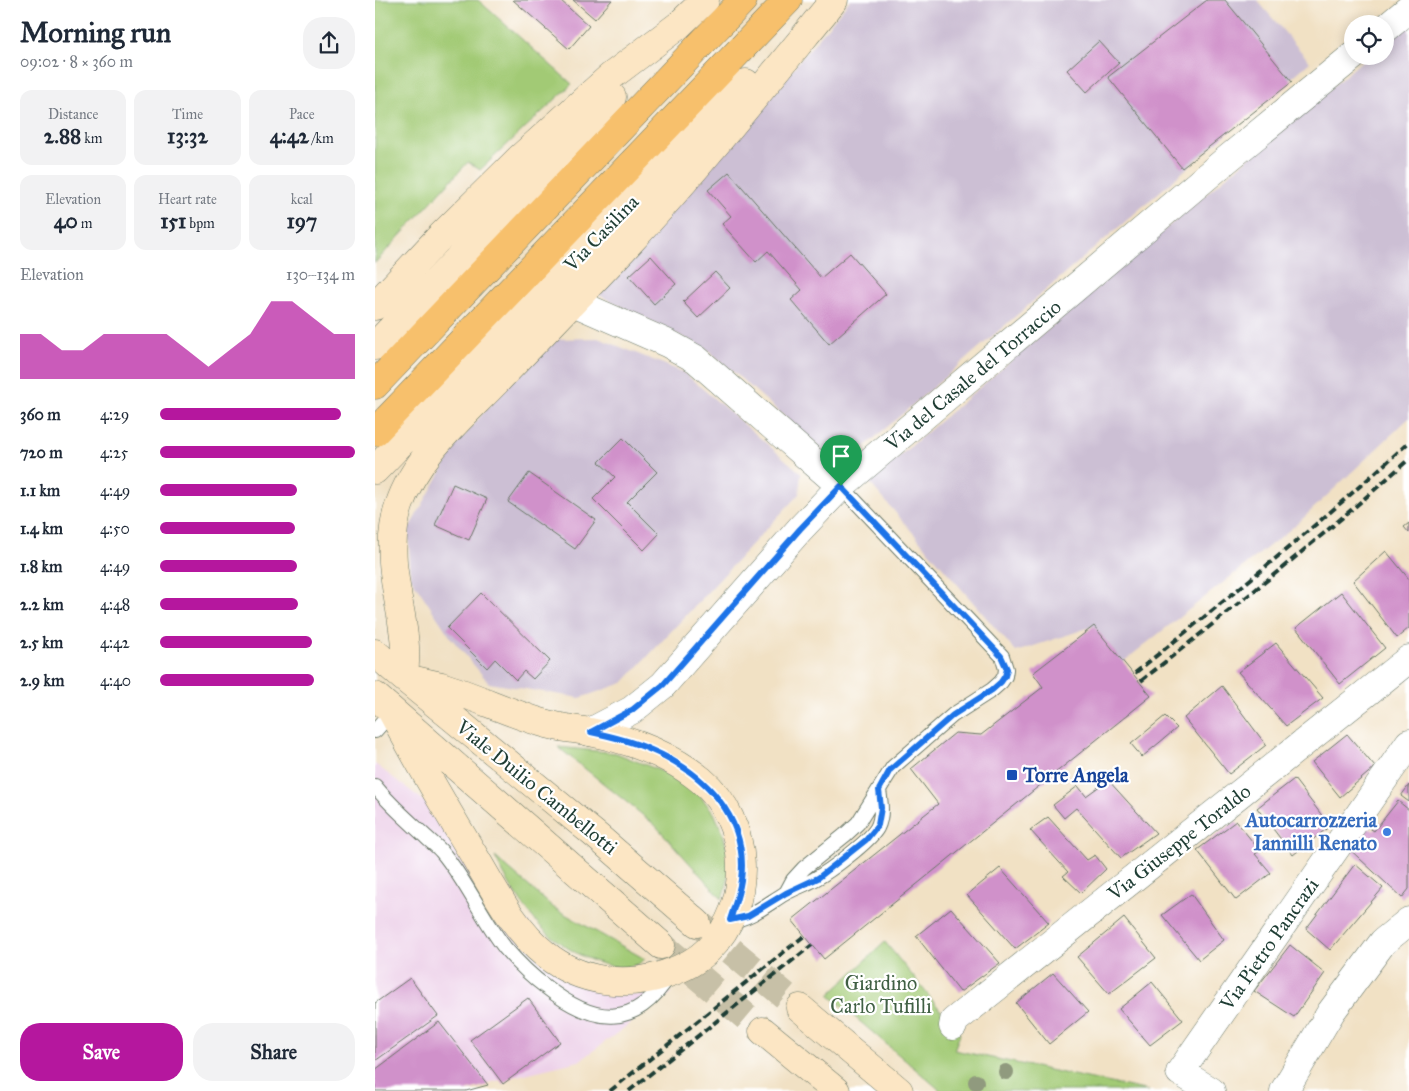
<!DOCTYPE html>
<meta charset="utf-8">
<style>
body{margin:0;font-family:"IM FELL Great Primer",serif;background:#f2f2f3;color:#1f2937;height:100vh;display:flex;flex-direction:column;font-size:19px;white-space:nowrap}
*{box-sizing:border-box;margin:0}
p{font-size:16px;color:#747a83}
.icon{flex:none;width:28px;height:28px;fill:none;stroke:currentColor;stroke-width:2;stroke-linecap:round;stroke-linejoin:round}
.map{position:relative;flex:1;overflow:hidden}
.drawer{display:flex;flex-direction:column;background:#fff;width:375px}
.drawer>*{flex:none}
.buttons{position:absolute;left:969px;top:15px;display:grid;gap:10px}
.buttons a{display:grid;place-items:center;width:50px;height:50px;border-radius:50%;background:#fff;box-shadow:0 2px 12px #0003;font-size:25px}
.pin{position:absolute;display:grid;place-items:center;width:42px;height:42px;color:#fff;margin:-51px -21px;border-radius:50% 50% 50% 0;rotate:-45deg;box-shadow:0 0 5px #0007}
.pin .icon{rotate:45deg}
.round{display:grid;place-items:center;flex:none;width:52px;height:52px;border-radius:20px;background:#f2f2f3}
.headline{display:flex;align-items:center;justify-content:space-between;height:85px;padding:0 20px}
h1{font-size:28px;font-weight:800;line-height:38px}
.figures{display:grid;grid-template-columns:repeat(3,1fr);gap:8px;height:85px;padding:5px 20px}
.figures div{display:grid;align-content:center;border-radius:12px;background:#f2f2f3;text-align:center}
.figures b{font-size:21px;font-weight:800}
.figures small{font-size:14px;font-weight:400}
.figures p{font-size:14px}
.chart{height:140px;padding:10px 20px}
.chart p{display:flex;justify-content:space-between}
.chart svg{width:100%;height:90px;margin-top:5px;fill:#b5179e;opacity:.7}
.cta{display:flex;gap:10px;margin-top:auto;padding:10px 20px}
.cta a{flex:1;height:58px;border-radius:20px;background:#b5179e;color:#fff;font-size:20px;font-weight:800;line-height:58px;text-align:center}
.cta a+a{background:#f2f2f3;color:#1f2937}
ul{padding:0 20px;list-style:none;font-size:16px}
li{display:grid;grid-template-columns:80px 60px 1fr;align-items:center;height:38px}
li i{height:12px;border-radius:6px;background:#b5179e}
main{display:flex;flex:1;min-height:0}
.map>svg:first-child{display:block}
.built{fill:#edd1e9}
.industrial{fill:#ccbfd4}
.green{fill:#a2ca75;stroke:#608454}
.building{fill:#d091ca}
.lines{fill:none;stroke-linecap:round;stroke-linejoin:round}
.secondary-tunnel{stroke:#c7c0a7;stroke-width:28;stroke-dasharray:28 14;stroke-linecap:butt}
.service-casing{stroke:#687666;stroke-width:16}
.minor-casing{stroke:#687666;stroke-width:29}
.secondary-casing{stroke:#687666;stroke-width:29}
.primary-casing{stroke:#687666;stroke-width:29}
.service{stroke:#fff;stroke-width:14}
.minor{stroke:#fff;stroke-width:28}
.secondary{stroke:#fce6c4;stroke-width:28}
.primary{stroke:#f7c06c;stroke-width:28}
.rail{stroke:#1f3d34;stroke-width:4;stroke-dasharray:8 4;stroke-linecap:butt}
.tree{fill:#909a7e}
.route-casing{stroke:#fff;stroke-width:10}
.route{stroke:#1a73e8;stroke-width:6}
.transit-dot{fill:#1a4fb4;stroke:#fff;stroke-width:2}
.shop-dot{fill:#3f7fe0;stroke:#fff;stroke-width:2}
.labels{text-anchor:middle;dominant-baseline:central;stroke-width:4.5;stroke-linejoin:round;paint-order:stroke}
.street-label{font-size:20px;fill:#1f3d34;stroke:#fff}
.transit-label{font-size:20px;font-weight:bold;fill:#164399;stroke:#fff;text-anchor:start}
.shop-label{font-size:20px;font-weight:bold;fill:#366cbe;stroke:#fff;text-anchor:end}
.park-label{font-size:20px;fill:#406044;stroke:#fff}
</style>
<main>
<section class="drawer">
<div class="headline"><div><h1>Morning run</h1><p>09:02 · 8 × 360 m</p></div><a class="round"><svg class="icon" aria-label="share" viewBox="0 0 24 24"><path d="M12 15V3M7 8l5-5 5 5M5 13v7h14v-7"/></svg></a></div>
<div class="figures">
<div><p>Distance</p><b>2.88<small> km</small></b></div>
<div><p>Time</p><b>13:32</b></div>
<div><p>Pace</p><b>4:42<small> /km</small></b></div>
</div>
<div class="figures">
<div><p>Elevation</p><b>40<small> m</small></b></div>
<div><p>Heart rate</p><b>151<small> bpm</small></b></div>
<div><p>kcal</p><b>197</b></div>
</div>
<div class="chart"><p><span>Elevation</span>130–134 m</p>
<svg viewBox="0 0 160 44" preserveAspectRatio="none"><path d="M0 44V22L10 22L20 30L30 30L40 22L50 22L60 22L70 22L80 30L90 38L100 30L110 22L120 6L130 6L140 14L150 22L160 22V44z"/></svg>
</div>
<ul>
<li><b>360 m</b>4:29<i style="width:93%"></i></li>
<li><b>720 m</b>4:25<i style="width:100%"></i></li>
<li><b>1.1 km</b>4:49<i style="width:70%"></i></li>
<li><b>1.4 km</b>4:50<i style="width:69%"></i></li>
<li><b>1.8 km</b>4:49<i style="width:70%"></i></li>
<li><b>2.2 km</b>4:48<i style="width:71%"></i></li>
<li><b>2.5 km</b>4:42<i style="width:78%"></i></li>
<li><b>2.9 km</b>4:40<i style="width:79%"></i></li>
</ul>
<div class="cta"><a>Save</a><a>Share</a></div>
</section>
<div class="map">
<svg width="1034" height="1091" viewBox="0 0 1034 1091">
<rect width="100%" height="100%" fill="#fff"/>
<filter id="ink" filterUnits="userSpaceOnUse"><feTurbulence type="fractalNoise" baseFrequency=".02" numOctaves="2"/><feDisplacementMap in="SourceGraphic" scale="10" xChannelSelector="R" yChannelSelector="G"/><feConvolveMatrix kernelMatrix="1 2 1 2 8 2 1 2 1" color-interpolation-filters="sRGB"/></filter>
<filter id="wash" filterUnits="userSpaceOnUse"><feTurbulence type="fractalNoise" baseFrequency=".0096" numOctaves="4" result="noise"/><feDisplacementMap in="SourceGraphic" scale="20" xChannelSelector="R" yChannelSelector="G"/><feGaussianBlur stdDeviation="1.12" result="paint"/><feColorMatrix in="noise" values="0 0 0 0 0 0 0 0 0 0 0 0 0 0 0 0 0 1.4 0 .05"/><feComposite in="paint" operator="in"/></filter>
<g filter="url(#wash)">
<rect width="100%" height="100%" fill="#f1e1c4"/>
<path class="built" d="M0,764L60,809L93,864L223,991L246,996L298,992L204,1061L80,1091H0Z"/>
<path class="industrial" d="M475,0H882L935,62L467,466L333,350L220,293L366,132Z
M1034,22V418L922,524L748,662L719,626L641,652L494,482L993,56H1010V42Z
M223,338L308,372L426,473L424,494L248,683L205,698L114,683L76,638L36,578L33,530L81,446L145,369L177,339Z"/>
<path class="green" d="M0,0H103L197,84L105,170L93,162L0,263Z
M183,747L241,753L296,775L322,792L339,813L348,833L355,863L352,884L347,899L280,825Z
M120,857L179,908L270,959C267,961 264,964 261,965C229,974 185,947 164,925C148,907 130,878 120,857Z
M510,942L585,1034L579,1050L774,1091H566L454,995Z"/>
<g id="blocks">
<path class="building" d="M138,0H185L214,26L194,49Z
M198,0H237L220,19Z
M832,0H850L917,82L807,168L733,77Z
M724,41L744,63L712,92L692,70Z
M354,172L446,278L475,253L511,294L454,344L416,300L427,290L393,251L381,262L347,224L356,216L333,190Z
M276,256L301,284L279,304L254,276Z
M340,272L355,288L323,318L308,302Z
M248,438L282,472L252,502L284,534L269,550L218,499L240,477L224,462Z
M154,473L221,520L200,549L133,502Z
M78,484L112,499L94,540L60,525Z
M1034,523V533L1029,527Z
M1011,551L1034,579V628L1022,638L978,581Z
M966,592L1010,648L965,684L921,628Z
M106,593L175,661L158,679L149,671L141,680L120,659L112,668L72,628Z
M719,626L776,696L449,959L417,920L563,804L536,769L580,733L606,735L668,687L658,673Z
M901,643L948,698L911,726L863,672Z
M847,686L891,745L854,774L809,718Z
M790,716L802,728L767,757L756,744Z
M972,734L1000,767L965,797L937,762Z
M919,779L955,826L918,855L882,808Z
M733,780L781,833L746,858L701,808L689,818L678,805L703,786L711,796Z
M1034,785V802L1026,796Z
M1023,801L1034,810V889L1027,898L970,845L987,823L999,831Z
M673,817L712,860L720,855L731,869L706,893L688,876L693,872L655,830Z
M861,821L885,851L880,854L896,873L861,900L822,850Z
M980,864L1008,888L955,950L931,929Z
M625,868L674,923L640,949L592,895Z
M816,894L849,940L824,960L787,915Z
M576,908L625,963L585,992L541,936Z
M749,918L781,958L734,994L702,957Z
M915,945L950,973L919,1017L879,991Z
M678,973L713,1012L674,1044L641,1003Z
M35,978L63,1016L0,1061V1003Z
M777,982L808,1020L775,1045L744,1009Z
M153,998L185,1042L128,1084L95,1040Z
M64,1022L113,1085L91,1091H0V1070Z"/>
</g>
</g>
<g filter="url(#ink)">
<use href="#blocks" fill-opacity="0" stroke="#687666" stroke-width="1"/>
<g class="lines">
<path class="secondary-tunnel" d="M324,924L425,1008
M286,945L388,1031"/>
<g class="service-casing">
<path id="service" d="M0,731L17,712
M0,786C15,805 33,820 51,837C56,842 63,847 67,852C92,882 107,918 130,948C142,962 156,976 171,987C218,1024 260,1031 295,974
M411,893L418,880L429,868L470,835L483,823L518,767L578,715L617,690L626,682L630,676L631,669L627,656L466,486
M355,921C376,918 391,905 409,894C419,888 430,885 440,879C455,871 494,842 502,828C508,816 506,803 504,790"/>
</g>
<g class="minor-casing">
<path id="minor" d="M1010,29L1034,9
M198,302L294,344L321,359L466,486
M215,732L257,710L288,685L425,529L466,486L850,161L978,56
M578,1026L579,1021L1034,659
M836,1091L805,1072L1034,743
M909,1091L956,1012L1008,942L1034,921"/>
</g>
<g class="secondary-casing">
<path id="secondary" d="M0,306L62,240L144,159L235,77L304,25L330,0
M0,346L237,97
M0,470L371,83
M0,653L28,677L224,838L322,923
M28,677C33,656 29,636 26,615C19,578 12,542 24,506C40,457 85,419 120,383C165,336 210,290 254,243C326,165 392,82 459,0
M0,696L286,945
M17,712C42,759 69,806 97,852C118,887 138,929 171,955C205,982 250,988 291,974C306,969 321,962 333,950C380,904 376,822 326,780C294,754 256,740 215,732C201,729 186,728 172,724C136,714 102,697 66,686C53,683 40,680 28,677
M425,1008L524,1091
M388,1031L461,1091"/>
</g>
<g class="primary-casing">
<path id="primary" d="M0,385L368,0
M0,432L413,0"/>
</g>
<use href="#service" class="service"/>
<use href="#minor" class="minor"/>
<use href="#secondary" class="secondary"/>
<use href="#primary" class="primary"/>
<path class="rail" d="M760,673C853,598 946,523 1034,442
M766,681C857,609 948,537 1034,459
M235,1091L429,936
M254,1091L437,945"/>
</g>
<g class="tree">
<circle cx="631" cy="1072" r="8"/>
<circle cx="601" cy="1082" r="8"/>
</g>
</g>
<g class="lines" filter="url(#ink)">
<g class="route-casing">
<path id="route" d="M466,486L626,656L632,669L630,676L626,682L617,690L578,715L515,770L504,790L506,808L503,825L491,840L443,878L411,893L373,916L355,920C359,907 364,894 366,880C374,817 329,772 274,749C256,741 235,736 216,732L257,710L288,685L425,529Z"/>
</g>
<use href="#route" class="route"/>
</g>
<rect class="transit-dot" x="631" y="769" width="12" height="12" rx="2.5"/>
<circle class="shop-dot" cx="1012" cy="832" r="5"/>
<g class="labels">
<g class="street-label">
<text transform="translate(226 233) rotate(-46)">Via Casilina</text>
<text transform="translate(598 375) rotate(-40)">Via del Casale del Torraccio</text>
<text transform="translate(162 787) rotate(39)">Viale Duilio Cambellotti</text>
<text transform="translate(804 842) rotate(-38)">Via Giuseppe Toraldo</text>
<text transform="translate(894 944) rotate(-55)">Via Pietro Pancrazi</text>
</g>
<g class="transit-label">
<text x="648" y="775">Torre Angela</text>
</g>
<g class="shop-label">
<text x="1002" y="820">Autocarrozzeria<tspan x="1002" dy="23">Iannilli Renato</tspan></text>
</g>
<g class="park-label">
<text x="506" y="983">Giardino<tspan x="506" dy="23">Carlo Tufilli</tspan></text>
</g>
</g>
</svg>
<div class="buttons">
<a><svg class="icon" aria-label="locate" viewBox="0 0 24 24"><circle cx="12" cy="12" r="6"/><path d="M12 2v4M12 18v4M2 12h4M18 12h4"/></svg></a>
</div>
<div class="pin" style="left:466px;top:486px;background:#1e9e55"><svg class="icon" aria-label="arrive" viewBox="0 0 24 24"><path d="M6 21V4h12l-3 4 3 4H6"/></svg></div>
</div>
</main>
